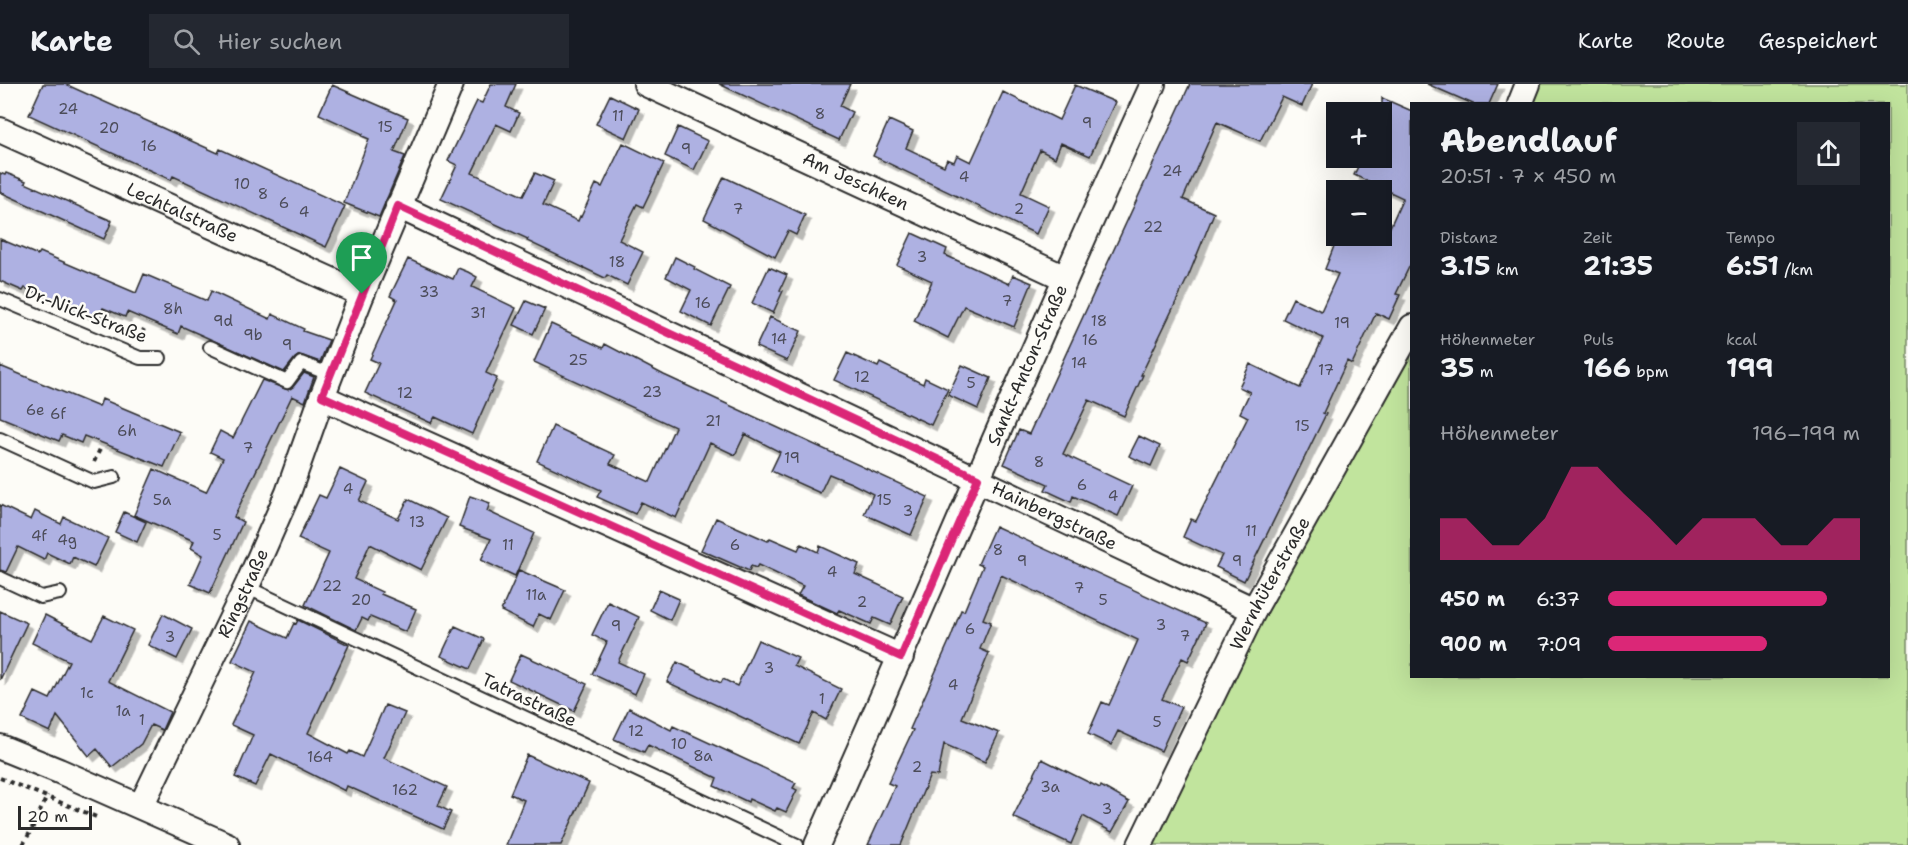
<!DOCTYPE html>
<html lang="de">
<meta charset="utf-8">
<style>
body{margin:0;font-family:"Shantell Sans",sans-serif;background:#242831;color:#f1f3f6;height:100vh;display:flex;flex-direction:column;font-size:22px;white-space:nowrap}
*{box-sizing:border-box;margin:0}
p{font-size:20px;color:#9ea1a6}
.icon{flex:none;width:33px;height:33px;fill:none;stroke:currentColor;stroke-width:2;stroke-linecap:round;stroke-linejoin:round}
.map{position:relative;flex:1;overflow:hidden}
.drawer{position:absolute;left:1410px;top:18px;width:480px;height:576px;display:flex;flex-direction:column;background:#171b24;border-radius:0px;box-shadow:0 6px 24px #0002}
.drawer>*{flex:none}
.tools{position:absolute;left:1326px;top:18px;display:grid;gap:12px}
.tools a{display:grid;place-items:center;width:66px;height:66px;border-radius:0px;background:#171b24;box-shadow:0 6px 24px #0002;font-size:30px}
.scale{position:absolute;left:18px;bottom:15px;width:74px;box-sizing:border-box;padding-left:6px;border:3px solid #2b2b2b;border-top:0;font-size:16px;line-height:21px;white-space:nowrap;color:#2b2b2b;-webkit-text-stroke:4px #fdfcf7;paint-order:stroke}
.pin{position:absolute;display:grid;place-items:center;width:51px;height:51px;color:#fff;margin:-62px -26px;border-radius:50% 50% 50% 0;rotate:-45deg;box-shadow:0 0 6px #0007}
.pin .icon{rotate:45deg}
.round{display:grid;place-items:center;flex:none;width:63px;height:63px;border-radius:0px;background:#242831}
.headline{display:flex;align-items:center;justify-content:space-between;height:102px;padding:0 30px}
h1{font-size:33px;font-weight:700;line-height:45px}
.metrics{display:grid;grid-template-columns:repeat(3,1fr);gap:9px;height:102px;padding:6px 30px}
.metrics div{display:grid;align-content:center}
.metrics b{font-size:26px;font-weight:700}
.metrics small{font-size:16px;font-weight:400}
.metrics p{font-size:16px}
.chart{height:168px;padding:12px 30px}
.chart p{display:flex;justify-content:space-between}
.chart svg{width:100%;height:108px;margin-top:6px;fill:#db2777;opacity:.7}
ul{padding:0 30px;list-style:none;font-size:20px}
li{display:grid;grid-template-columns:96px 72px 1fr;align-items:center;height:45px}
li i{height:15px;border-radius:8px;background:#db2777}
header{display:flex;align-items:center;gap:36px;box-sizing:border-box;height:84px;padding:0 30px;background:#171b24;border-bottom:2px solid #363941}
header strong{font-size:28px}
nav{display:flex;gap:33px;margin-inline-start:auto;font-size:21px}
.search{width:420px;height:54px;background:#242831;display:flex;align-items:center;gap:15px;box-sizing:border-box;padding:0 21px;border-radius:0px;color:#9ea1a6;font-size:22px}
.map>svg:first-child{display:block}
.green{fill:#c1e49d;stroke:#768864;stroke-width:1.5}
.building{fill:#aeb1e2;stroke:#2b2b2b;stroke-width:1.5;filter:url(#shadow)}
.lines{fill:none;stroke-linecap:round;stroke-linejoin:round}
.lane-casing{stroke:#2b2b2b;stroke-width:16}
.street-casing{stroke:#2b2b2b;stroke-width:28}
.path{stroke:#2b2b2b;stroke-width:4;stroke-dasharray:4.5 4.5;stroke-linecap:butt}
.lane{stroke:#fdfcf7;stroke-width:12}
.street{stroke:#fdfcf7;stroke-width:24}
.route-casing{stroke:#fff;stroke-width:12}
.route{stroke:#db2777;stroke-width:8}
.labels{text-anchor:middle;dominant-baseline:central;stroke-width:5;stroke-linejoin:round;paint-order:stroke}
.number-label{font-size:15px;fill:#4c4c59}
.street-label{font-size:18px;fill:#2b2b2b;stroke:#fdfcf7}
</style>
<header>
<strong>Karte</strong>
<div class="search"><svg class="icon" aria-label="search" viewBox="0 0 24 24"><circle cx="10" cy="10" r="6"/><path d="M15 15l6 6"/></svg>Hier suchen</div>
<nav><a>Karte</a><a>Route</a><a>Gespeichert</a></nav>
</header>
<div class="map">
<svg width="1908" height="761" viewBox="0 0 1908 761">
<defs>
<filter id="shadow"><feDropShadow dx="5.5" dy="5.5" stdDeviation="0" flood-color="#0004"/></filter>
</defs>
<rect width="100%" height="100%" fill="#fdfcf7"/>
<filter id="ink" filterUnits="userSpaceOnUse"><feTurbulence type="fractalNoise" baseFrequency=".0167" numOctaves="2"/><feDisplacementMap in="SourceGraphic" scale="12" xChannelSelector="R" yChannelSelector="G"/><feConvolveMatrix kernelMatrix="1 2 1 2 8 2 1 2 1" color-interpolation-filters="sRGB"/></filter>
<g filter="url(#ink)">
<path class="green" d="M1540,0H1908V761H1153L1263,530L1411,262L1412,592H1888V20L1532,19Z"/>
<path class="building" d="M43,0H65L218,69L220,65L345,122L326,163L173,92L171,96L29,31Z
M491,0H516L506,23L519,29L511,47L496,40L472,89L523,112L535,89L554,97L543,121L578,137L580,132L581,133L596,100L602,103L623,59L664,79L643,123L637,120L619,156L643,168L627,201L607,191L605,194L527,157L528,155L441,115L457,81L448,77L477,17L482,19Z
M719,0H850L840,22L852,28L839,56Z
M1190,0H1312L1302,22L1282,13L1260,57L1217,38L1183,115L1214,129L1188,193L1141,291H1143L1124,332L1089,316L1063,370L1132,402L1118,432L1073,412L1071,418L1045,406L1048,400L1004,380L1019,346L1029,350Z
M1427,0H1498L1489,20H1473Z
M332,1L408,34L394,68L405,72L379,133L344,119L369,55L362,52L363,50L319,30Z
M1075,1L1115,18L1090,72L1061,59L1055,74L1040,66L1021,109L1049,122L1036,150L873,72L889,36L913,47L906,64L944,82L947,75L954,78L957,71L971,78L1003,8L1059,36Z
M610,11L639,25L626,54L596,40Z
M1382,14L1412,27V177L1396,210L1400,211L1389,235L1376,229L1352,280L1347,277L1323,329L1326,330L1244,497L1216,483L1222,471L1183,453L1191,435L1196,437L1248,333L1240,329L1250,308L1239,303L1250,280L1300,304L1323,254L1283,235L1293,214L1321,227L1338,190L1325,185L1338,152H1386L1403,114L1354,91L1362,74H1382Z
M678,43L708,57L694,86L665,72Z
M0,89L5,91L6,89L26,97L25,99L112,137L104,155L0,108Z
M724,93L805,131L796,151L788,147L775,173L704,135Z
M912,149L947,165L945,171L1009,200L1013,191L1032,199L1014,243L964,222L948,254L914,237L932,197L897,181Z
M0,155L38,171L40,168L136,209L144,190L207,217L211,207L270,235L272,230L304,245L303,247L329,256L320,278L300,271L295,274L284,288L181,242L178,250L127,228L125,233L103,224L98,235L25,204L23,207L0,197Z
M675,173L695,183L694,185L730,203L711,242L681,227L691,206L666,193Z
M408,175L453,195L458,184L468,188L477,193L472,203L516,224L486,289L497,294L472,350L435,333L431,339L365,309L379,279L370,275L397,216L390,212Z
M769,183L787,191L780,206L783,207L773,229L752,219Z
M526,217L545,225L533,250L514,241Z
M770,233L801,247L787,277L756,263Z
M551,240L603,264L605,260L664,291L928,413L911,451L864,430L873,410L851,399L829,390L820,409L771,387L780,368L745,350L735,371L710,359L676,434L641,418L635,430L597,413L601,406L537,377L553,342L615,371L610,380L650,398L675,343L534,278Z
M847,269L878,283L880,279L923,300L925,294L948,305L931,341L834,296Z
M962,281L991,294L978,325L948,311Z
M0,282L99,323L102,315L180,348L164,383L84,352L81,359L62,351L59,357L0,333Z
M304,289L314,293L305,318L292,312L234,433L243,438L210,509L190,500L203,471L191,464L194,457L134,431L154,385L206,408L223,374L210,368L220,347L233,354L262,296L288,306L293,303Z
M1139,352L1160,362L1151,382L1129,372Z
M340,385L368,398L359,417L398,435L408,415L447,434L421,486L370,460L354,495L382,508L381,510L416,525L406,548L370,533L368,537L362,534L356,546L305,521L329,469L298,455L319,411L326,414Z
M470,412L490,419L487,427L534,449L515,492L481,476L491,455L459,443Z
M0,421L31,436L35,427L61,440L64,433L108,454L94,483L73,473L70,480L47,469L44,476L18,463L6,488L0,486Z
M124,428L146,438L137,458L115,448Z
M716,434L768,457L770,454L798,466L801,460L818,468L820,462L859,480L855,490L903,512L890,541L874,534L871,540L839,526L837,529L798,511L803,502L758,481L756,484L751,482L749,487L701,466Z
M995,442L1206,539L1188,577L1182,574L1162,615L1181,623L1161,667L1118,647L1111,661L1088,650L1102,618L1109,621L1138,556L1001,491L983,535L991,538L980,565L989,569L962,634L999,649L985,678L944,660L938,692L930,691L901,761H868L895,702L888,699L913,646L910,645L951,553L961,526L964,527L983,482L978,480Z
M519,486L565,506L551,536L539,530L533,543L501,527Z
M659,506L679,515L670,536L650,526Z
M608,518L639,533L618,578L644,590L635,610L592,590L607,558L592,551Z
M0,527L27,539L0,596Z
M163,530L192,545L177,575L148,561Z
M45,531L92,555L104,532L133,546L108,597L170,628L162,646L151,641L141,660L112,683L97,665L89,672L57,632L50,648L22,635L35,608L50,615L69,577L32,559Z
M298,536L349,561L308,649L348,670L350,667L362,673L385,621L405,629L384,674L447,703L438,722L451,728L443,745L347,702L345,707L271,670L255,702L235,693L253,651L231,641L256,588L232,577L251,537L287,554L294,539L296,540Z
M455,542L484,555L470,585L441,572Z
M758,556L798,574L794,582L841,605L826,636L814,629L799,660L667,598L677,578L721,599L723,595L737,602Z
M521,570L587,600L574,627L509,596Z
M629,624L671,646L673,642L796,699L793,704L797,706L786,728L777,724L775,727L749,715L748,718L714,702L717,694L648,661L644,668L614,655Z
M527,671L589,699L561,761H506L524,716L510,710Z
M1042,675L1100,704L1101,702L1129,718L1112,748L1083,732L1071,760L1013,733Z"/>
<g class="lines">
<g class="lane-casing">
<path id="lane" d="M0,215L140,274H160
M210,263L287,298L301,279L331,291
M0,355L94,398L114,393
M0,494L41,513L60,509
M246,503L797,761"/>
</g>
<g class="street-casing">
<g id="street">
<path id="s1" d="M646,0L1065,194"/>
<path d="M1520,20L1528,0"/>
<path id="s2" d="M0,46L362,210"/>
<path id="s3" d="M398,122L1254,526"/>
<path d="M322,313L901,573"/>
<path d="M0,663L59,687L227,761"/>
<path id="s4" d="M141,722L248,500L288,409L322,313L362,210L451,0"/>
<path id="s5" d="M817,761C930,508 1037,252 1153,0"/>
<path id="s6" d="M1140,761L1254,526L1412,243"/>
</g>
</g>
<path class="path" d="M139,255L144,245
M94,378L100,365
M0,694L99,734
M23,761L34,741L47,712"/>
<use href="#lane" class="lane"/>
<use href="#street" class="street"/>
</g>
</g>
<g class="lines" filter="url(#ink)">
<g class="route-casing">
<path id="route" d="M398,122L978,394L901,573L322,312Z"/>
</g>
<use href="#route" class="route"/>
</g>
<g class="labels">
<g class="number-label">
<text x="68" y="25">24</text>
<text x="820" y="30">8</text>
<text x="618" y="32">11</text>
<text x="1087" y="39">9</text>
<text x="385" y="43">15</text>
<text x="109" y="44">20</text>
<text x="149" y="62">16</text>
<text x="686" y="65">9</text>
<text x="1172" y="87">24</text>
<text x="964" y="93">4</text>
<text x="242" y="100">10</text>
<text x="263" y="110">8</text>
<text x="284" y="119">6</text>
<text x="738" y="125">7</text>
<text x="1019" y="125">2</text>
<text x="304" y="128">4</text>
<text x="1153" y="143">22</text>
<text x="922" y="173">3</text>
<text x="617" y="178">18</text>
<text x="429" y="208">33</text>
<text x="1007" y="217">7</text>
<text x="703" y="219">16</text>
<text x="173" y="225">8h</text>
<text x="478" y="229">31</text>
<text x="223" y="237">9d</text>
<text x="1099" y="237">18</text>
<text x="1342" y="239">19</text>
<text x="253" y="251">9b</text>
<text x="779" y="255">14</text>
<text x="1090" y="256">16</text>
<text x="287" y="261">9</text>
<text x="578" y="276">25</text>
<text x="1079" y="279">14</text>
<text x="1326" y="286">17</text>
<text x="862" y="293">12</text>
<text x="971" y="299">5</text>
<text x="652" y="308">23</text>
<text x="405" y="309">12</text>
<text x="35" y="326">6e</text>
<text x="58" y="330">6f</text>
<text x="713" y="337">21</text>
<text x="1302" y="342">15</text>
<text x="127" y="347">6h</text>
<text x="248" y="364">7</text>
<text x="792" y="374">19</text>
<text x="1039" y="378">8</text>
<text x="1082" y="401">6</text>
<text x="348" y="405">4</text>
<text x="1113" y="412">4</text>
<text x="162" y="416">5a</text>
<text x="884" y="416">15</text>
<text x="908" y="427">3</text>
<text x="417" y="438">13</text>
<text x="1251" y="447">11</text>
<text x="217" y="451">5</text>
<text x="39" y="452">4f</text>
<text x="67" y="456">4g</text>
<text x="508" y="461">11</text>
<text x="735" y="461">6</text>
<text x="998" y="466">8</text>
<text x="1022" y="477">9</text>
<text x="1237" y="477">9</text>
<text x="832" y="488">4</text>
<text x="332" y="502">22</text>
<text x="1079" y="504">7</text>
<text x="536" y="511">11a</text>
<text x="361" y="516">20</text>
<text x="1103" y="516">5</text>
<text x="862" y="518">2</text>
<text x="1161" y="541">3</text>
<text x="616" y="542">9</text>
<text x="970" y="545">6</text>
<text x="1185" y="552">7</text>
<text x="170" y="553">3</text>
<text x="769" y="584">3</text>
<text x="953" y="601">4</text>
<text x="87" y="609">1c</text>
<text x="822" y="615">1</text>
<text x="123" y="627">1a</text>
<text x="142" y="636">1</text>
<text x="1157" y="638">5</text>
<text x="636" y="647">12</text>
<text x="679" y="660">10</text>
<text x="703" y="672">8a</text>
<text x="320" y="673">164</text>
<text x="917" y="683">2</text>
<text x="1050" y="703">3a</text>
<text x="405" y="706">162</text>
<text x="1107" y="725">3</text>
</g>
<g class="street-label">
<text stroke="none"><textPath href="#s1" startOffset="231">Am Jeschken</textPath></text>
<text stroke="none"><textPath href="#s2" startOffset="200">Lechtalstraße</textPath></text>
<text transform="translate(86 230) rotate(21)">Dr.-Nick-Straße</text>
<text stroke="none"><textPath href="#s5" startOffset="524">Sankt-Anton-Straße</textPath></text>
<text stroke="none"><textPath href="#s3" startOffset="726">Hainbergstraße</textPath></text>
<text stroke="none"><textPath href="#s6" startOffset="292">Wernhüterstraße</textPath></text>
<text stroke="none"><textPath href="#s4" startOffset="236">Ringstraße</textPath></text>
<text transform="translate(529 616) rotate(25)">Tatrastraße</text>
</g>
</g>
</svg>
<div class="tools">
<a>+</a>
<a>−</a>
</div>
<div class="scale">20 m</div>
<div class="pin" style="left:362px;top:210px;background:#1e9e55"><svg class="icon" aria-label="arrive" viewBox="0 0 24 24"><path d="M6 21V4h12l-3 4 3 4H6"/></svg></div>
<section class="drawer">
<div class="headline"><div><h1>Abendlauf</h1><p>20:51 · 7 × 450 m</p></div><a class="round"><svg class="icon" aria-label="share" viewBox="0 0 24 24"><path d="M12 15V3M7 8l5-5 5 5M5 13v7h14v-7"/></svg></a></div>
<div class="metrics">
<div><p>Distanz</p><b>3.15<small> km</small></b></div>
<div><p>Zeit</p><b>21:35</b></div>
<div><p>Tempo</p><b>6:51<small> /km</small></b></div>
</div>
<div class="metrics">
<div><p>Höhenmeter</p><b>35<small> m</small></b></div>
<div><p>Puls</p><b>166<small> bpm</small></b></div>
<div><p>kcal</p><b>199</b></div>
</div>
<div class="chart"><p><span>Höhenmeter</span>196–199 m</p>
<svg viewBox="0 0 160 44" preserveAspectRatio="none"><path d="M0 44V27L10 27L20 38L30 38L40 27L50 6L60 6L70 17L80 27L90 38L100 27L110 27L120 27L130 38L140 38L150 27L160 27V44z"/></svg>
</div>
<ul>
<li><b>450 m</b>6:37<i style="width:87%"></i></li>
<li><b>900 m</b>7:09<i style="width:63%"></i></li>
</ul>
</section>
</div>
